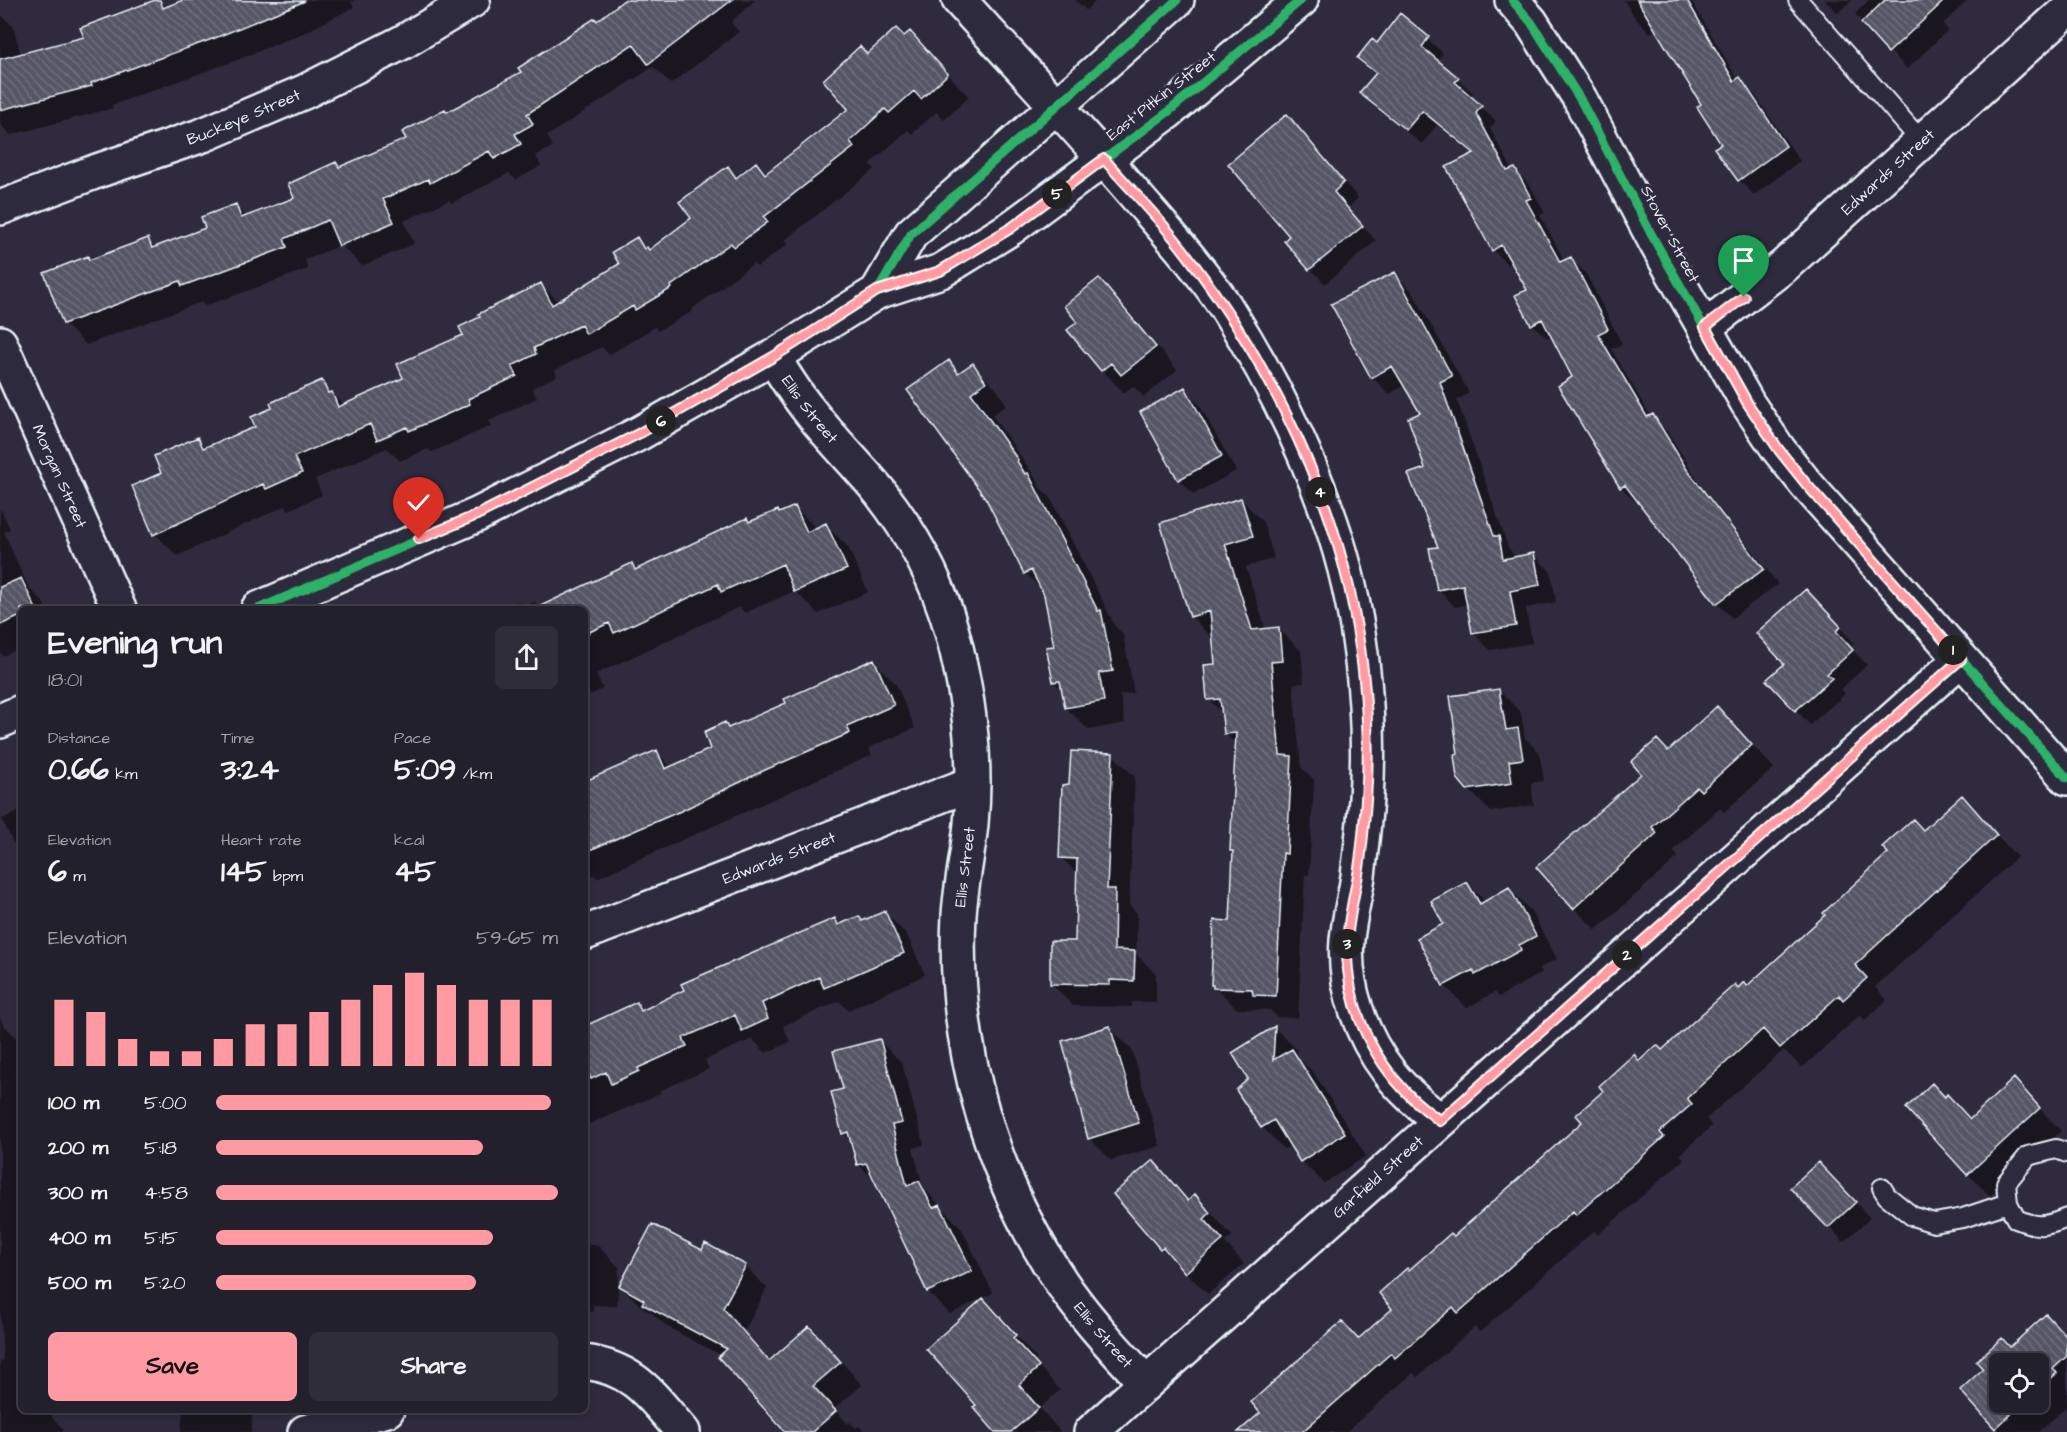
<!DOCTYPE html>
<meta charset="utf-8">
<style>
body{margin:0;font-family:"Architects Daughter",sans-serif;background:#2f2d3a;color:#f1f3f6;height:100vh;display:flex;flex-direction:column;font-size:22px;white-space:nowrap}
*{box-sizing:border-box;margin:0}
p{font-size:20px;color:#a3a3aa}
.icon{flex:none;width:33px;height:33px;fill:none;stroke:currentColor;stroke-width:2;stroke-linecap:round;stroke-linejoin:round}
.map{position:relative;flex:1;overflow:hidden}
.drawer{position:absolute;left:18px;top:606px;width:570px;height:807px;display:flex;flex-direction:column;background:#23202e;border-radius:9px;box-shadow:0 3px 9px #0003,0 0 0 2px #403e4a}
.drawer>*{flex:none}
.tools{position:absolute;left:1989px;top:1353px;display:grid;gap:12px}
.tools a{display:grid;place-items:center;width:60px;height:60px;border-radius:9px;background:#23202e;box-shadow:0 3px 9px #0003,0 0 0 2px #403e4a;font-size:30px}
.pin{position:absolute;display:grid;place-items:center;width:51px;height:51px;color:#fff;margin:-62px -26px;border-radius:50% 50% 50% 0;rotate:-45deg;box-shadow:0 0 6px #0007}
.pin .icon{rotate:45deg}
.km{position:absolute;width:30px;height:30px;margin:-15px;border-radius:50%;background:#222;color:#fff;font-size:16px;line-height:30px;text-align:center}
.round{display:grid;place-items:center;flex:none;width:63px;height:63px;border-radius:9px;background:#2f2d3a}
.headline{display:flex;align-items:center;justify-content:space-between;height:102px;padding:0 30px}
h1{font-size:33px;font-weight:700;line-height:45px}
.figures{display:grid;grid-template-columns:repeat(3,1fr);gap:9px;height:102px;padding:6px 30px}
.figures div{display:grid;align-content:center}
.figures b{font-size:30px;font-weight:700}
.figures small{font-size:16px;font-weight:400}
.figures p{font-size:16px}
.chart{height:168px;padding:12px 30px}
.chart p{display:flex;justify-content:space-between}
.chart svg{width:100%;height:108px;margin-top:6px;stroke:#ff9aa2;stroke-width:6}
.action{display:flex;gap:12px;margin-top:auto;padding:12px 30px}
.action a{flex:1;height:69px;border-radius:9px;background:#ff9aa2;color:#111;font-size:24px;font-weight:700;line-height:69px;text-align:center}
.action a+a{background:#2f2d3a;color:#f1f3f6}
ul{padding:0 30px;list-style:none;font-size:20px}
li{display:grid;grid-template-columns:96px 72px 1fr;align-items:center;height:45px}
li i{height:15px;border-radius:8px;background:#ff9aa2}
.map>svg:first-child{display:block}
.shadow{fill:#0007;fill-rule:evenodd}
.building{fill:url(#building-back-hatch);stroke:#e8f1f8;stroke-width:1.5}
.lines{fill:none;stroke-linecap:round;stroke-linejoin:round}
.service-casing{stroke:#e8f1f8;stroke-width:22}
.minor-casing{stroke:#e8f1f8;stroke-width:38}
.tertiary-casing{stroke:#e8f1f8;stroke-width:38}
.service{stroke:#2f2a3d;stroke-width:18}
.minor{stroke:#2f2a3d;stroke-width:33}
.tertiary{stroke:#2f2a3d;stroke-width:33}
.cycleway-casing{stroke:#2f2a3d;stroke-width:13}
.cycleway{stroke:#2db169;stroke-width:9}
.route-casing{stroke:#fff;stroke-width:12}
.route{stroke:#ff9aa2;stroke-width:8}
.labels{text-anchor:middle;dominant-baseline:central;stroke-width:6;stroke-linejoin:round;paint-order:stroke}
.street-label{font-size:16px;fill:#e8f1f8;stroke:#2f2a3d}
</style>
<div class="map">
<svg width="2067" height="1432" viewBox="0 0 2067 1432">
<defs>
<pattern id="building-back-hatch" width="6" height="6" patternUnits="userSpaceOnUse" patternTransform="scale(1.5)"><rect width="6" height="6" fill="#575565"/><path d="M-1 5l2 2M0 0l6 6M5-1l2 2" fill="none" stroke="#6f6e7c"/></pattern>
</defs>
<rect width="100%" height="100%" fill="#2f2a3d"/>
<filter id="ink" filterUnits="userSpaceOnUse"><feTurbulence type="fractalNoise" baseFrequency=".0167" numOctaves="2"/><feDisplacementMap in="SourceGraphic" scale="12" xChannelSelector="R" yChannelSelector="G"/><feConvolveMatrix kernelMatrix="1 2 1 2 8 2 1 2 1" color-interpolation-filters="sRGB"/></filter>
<g filter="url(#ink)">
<path class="shadow" d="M159,0L167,8L187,0H356L351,2L354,7L308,31L237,60L112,105L113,108L11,135L0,124V14L13,26L21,55L86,38Z
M626,0H755L731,22L739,32L671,84L653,67L547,136L553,146L536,156L541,166L516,180L509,173L452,203L449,200L404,221L414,244L362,266L341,245L305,260L308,269L205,306L201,302L86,345L64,323L87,258L90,261L147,239L156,248L207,229L236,206L247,217L296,199L336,164L341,168L408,139L447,113L523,72L598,22Z
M1075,0H1097L1086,10Z
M1624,0H1691L1738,80L1754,94L1800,161L1754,195L1739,180L1703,105L1657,29L1650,33L1635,18Z
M1825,0H1852L1838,13Z
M1869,0H1968L1943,24L1948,30L1907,69L1855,14Z
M1400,15L1443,53L1437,61L1473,93L1470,97L1496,121L1490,129L1513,171L1515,170L1530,185L1545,213L1540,215L1565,262L1571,259L1586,274L1622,344L1611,349L1651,417L1667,431L1701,485L1778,584L1732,618L1717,603L1639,500L1636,502L1621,487L1574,377L1552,336L1547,338L1532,324L1529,290L1513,262L1508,265L1493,250L1474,154L1437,125L1422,144L1376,108L1361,93L1377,74L1359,58L1378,45Z
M910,33L969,97L944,120L936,112L912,134L908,130L870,164L875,169L785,240L788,244L757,267L753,264L692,309L693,311L658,331L655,327L609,355L602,347L555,370L557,376L532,388L537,398L489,421L491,426L432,452L428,449L400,461L387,448L315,479L322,495L289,510L285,506L177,556L155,534L163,473L197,438L207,448L257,428L322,382L344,405L405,379L541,285L559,302L621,264L636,239L649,251L693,219L728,168L738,178L756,164L766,175L851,109L868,56L904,38Z
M1287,116L1302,131L1358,198L1348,208L1376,241L1325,284L1286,241L1291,236Z
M1395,274L1412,291L1469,393L1457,400L1508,547L1516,558L1534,555L1551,572L1556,602L1526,608L1532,643L1490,650L1473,633L1468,604L1455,607L1438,589L1440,548L1427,469L1422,414L1405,385L1389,394L1372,377Z
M1099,280L1121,302L1177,370L1144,397L1133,386L1124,393L1102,370L1079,322Z
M949,362L961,373L972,365L995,387L1007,405L992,415L1039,483L1038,484L1040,488L1050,497L1115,626L1123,634L1134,693L1120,695L1125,723L1089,730L1066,708L1063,691L1054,682L1056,648L1043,591L1025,573Z
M1184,389L1199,404L1236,471L1194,494L1179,480L1142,412Z
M1241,499L1263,522L1274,558L1246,567L1266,630L1279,629L1301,651L1304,683L1293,684L1301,767L1314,780L1309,875H1305L1298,1018L1277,1017L1270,1010L1237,1009L1215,987L1232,923L1235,853L1232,850L1237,745L1225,733L1223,714L1209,699L1217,665L1213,639L1191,616Z
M795,507L817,529L826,525L848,547L868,592L818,614L795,591L745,613L739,607L596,674L603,689L585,697V609H500L518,601L523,607L534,602L538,605L567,593L569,594L631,565L637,570L778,512L780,514Z
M0,508L10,529L4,532L24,578L30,589L43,602L46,609H21V648L3,656L0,653Z
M1821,606L1854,643L1850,647L1867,665L1841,689L1845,694L1810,725L1796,710L1786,664Z
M874,661L896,684L915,728L868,748L872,755L597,878L594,875L585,879V783L657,752L672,768L712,749L725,724L730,729Z
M1499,690L1521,713L1525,738L1539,752L1544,781L1531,783L1534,805L1491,812L1468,789Z
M1717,708L1774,768L1724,812L1720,808L1673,851L1678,857L1596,930L1574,908L1668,752Z
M1112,754L1135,777L1129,905L1137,913L1136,954L1156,974V1002H1132V1007L1073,1006L1051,983L1076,943L1078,875L1061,857L1070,786Z
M1962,797L2017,857L1875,987L1887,1000L1865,1020L1860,1015L1802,1068L1784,1050L1706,1119L1712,1126L1680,1154L1684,1159L1598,1235L1594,1231L1480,1332L1475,1327L1417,1377L1413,1373L1346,1432H1240L1262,1413L1342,1323L1359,1340L1394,1309L1409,1272L1454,1238L1584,1122L1640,1062L1662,1052L1738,989L1747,988Z
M21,811V851L12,841L2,819Z
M1467,883L1486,902L1509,889L1531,911L1557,959L1540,968L1542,973L1499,997L1495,992L1467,1008L1444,985L1419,939L1445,924Z
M885,913L907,935L925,975L848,1010L839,1001L783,1026L790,1042L766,1053L752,1039L705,1060L709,1069L659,1091L661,1093L585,1126V1027L637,1004L644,1011L835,920L840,925L859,917L864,922Z
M0,1017L2,1023L21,1043V1068L15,1070L21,1092V1410H50L53,1419L63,1429V1432H0V1361H3L0,1306Z
M1110,1028L1132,1050L1160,1146L1111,1160L1089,1138Z
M1275,1028L1297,1050L1296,1056L1314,1073L1366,1156L1324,1183L1301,1161L1291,1145L1284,1149L1262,1127L1250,1079Z
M880,1041L902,1063L924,1145L913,1148L923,1187L962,1229L993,1293L950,1314L928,1292L877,1183L858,1164L852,1143L843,1133L845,1090Z
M2014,1081L2061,1131L1990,1196L1968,1174L1945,1098L1971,1120Z
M1153,1162L1189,1201L1195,1196L1217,1219L1232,1236L1225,1242L1244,1264L1208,1294L1161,1248L1115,1194Z
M1833,1178L1870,1218L1844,1242L1829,1227Z
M585,1244L597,1245L619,1267L617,1306L593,1305V1312L585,1311Z
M702,1252L745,1266L767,1288L744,1332L771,1362L809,1328L831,1350L862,1385L834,1409L848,1424L850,1422L856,1428L859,1426L865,1432H787L722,1356L666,1326L653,1314L643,1308L620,1286Z
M983,1300L1037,1359L1034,1361L1060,1390L1040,1408L1060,1431L1058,1432H997L978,1405Z
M2046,1316L2067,1337V1406L2039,1432H2001L1962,1390ZM2000,1364H2038V1402H2000Z
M183,1410H252V1432H181Z"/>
<path class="building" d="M155,0H160L163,8L183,0L305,1L215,38L91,83L92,86L0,110V59L84,37L80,28Z
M624,0H732L648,64L633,44L527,114L533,124L515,134L521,144L494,159L489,151L430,183L428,179L383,199L394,222L339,246L328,220L284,239L287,247L182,286L180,281L63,324L44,273L88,256L89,260L148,238L152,248L205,228L201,217L236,204L241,218L294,198L288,184L336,162L339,167L406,139L402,132L445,109L447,112L521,72L518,68L595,18L597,21Z
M1637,0H1687L1734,81L1740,77L1786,146L1738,181L1714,148L1721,144L1697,107L1701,104Z
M1885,0H1945L1888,53L1861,23Z
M1400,13L1429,37L1422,47L1459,78L1455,82L1482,106L1476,113L1507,171L1515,168L1531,198L1526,200L1560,262L1571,257L1608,329L1598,334L1647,417L1653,414L1686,468L1764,569L1716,604L1625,485L1620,488L1558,386L1572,377L1542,319L1531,325L1515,295L1527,290L1501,245L1492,251L1446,167L1474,153L1422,111L1406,130L1359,93L1376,73L1357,58L1372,39L1377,43Z
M896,28L904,36L910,31L948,74L921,99L914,91L889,113L885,109L850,141L854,147L764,217L768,222L734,247L731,243L671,286L672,288L635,310L633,306L586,334L581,325L534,348L536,354L512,366L517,376L468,399L470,404L409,431L407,427L377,440L370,424L294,457L302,473L266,489L263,484L153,535L132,486L161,473L154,456L198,437L203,448L255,427L251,417L272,408L270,403L322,380L328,393L332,392L338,407L403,378L397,364L463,335L459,327L480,317L478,314L541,283L552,305L619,264L612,252L637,237L644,249L647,247L649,250L691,218L679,202L728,166L736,178L756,162L765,174L848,109L823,80L860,46L867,54Z
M1287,114L1344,182L1334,192L1363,226L1309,270L1284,241L1289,236L1228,164Z
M1395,272L1452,376L1440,382L1494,536H1499L1503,559L1534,553L1540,585L1510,591L1516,626L1472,633L1463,585L1437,590L1429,548L1438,547L1408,474L1425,468L1408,418L1420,413L1392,366L1371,378L1331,304Z
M1099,278L1156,347L1121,375L1111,363L1101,371L1067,330L1077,322L1064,306Z
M949,360L958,373L973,363L986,382L971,393L1018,460L1017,461L1025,474L1028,473L1098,611L1101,610L1113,671L1099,673L1104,701L1065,708L1060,681L1053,682L1046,647L1054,646L1044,595L1031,570L1024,574L986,499L907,390Z
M1185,387L1222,456L1178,480L1140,412Z
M1241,498L1253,536L1225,544L1252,630L1279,627L1282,661L1271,662L1280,755L1292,756L1287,854L1283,853L1276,996L1253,995L1252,989L1213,988V985H1211L1214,920L1230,921L1233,851H1230L1236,733L1224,734L1220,699L1207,700L1204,665L1215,664L1210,611L1190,617L1160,523Z
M795,506L807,532L826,523L847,569L794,592L783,564L721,592L718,584L614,633L609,623L585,634V609H534L632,563L635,570L747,518L749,522L778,510L779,513Z
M21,578L36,609H21V616L0,625V587Z
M1806,589L1841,627L1836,631L1853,650L1827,674L1832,678L1795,711L1766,680L1784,664L1756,633Z
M874,659L894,705L847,726L850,733L765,770L683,810L585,852V781L657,750L665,769L710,749L704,732L725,722L728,728L786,703L784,699Z
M1499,689L1506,730L1518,728L1523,759L1509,761L1512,783L1467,790L1457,778L1454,755L1458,754L1450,696Z
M1717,706L1752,745L1701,791L1697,787L1652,827L1657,833L1573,909L1536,867L1641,774L1631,762L1657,739L1668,751Z
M1071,751L1113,753L1107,889H1115L1114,950L1135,951L1134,981L1110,980V985L1050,984V941H1075L1077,859L1059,858L1062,785L1069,784Z
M1962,795L1997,835L1855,965L1867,978L1843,1000L1839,995L1780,1048L1763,1029L1687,1098L1692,1104L1660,1132L1664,1137L1576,1215L1573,1211L1458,1313L1453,1307L1395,1358L1391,1353L1302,1432H1238L1260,1413L1251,1402L1342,1321L1358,1339L1392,1309L1379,1293L1407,1268L1409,1270L1451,1233L1454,1236L1582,1122L1576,1115L1603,1091L1599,1086L1634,1054L1639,1061L1657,1045L1662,1050L1735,984L1738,988L1744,982L1747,986L1825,915L1823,913L1888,853L1882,847L1913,819L1923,830Z
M1467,882L1480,904L1509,887L1536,936L1519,945L1521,950L1475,975L1473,970L1443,986L1417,938L1443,924L1431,901Z
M885,911L904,953L824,988L819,977L762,1003L768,1019L742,1031L735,1015L683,1038L687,1046L638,1068L639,1071L611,1084L606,1072L591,1079L585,1065V1026L637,1002L641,1011L684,990L681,984L835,918L838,925L859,916L862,921Z
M1110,1026L1139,1123L1088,1139L1062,1041Z
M1275,1026L1273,1060L1292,1049L1345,1133L1300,1162L1274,1120L1261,1128L1236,1090L1248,1079L1232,1053Z
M880,1039L902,1123L892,1125L907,1186L919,1181L933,1208L940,1205L972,1271L927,1292L866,1163L857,1165L848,1132L842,1134L831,1092L843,1089L833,1051Z
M2014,1078L2040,1108L1967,1175L1906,1108L1932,1083L1945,1097L1947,1094L1970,1119Z
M1153,1160L1188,1201L1195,1194L1210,1213L1204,1219L1223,1240L1185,1273L1163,1247L1160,1249L1113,1194Z
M1818,1162L1856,1202L1828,1228L1790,1188Z
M652,1224L702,1250L705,1243L746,1265L723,1308L769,1361L809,1326L841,1362L813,1386L836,1411L812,1432H785L718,1357L727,1349L642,1304L644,1300L619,1286Z
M983,1298L1016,1335L1013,1338L1039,1367L1019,1385L1039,1408L1011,1432H995L973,1407L976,1405L926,1349Z
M2046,1314L2067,1337V1356L2053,1369L2057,1373L2038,1390V1364H2000V1402H2024L1995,1429L1960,1390L1983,1369L1976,1361L2002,1338L2010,1347Z"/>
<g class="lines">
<g class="service-casing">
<path id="service" d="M1798,0L1921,141
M2067,1153L2056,1149L2028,1156L2006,1183L2008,1203L2016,1219C2038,1228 2045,1227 2067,1218
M1882,1188L1887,1196L1912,1216L1934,1223L1963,1218L2008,1203"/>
</g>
<g class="minor-casing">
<g id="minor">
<path d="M959,0C1018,65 1079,129 1136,196C1167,232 1199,267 1225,306C1268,373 1304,445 1330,520C1360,605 1372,709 1366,799C1364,825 1361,851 1358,876C1355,897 1349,918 1347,940C1343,985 1361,1036 1389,1072C1403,1091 1422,1106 1440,1121"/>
<path d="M1512,0L1531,22L1580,99L1656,243L1748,404L1779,450L1807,485L2067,778"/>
<path id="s1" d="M0,208L97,171L203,135L304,92L403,42L473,0"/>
<path id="s2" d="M1705,327L1784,266L2067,10"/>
<path id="s3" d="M0,343L119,609"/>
<path id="s4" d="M773,357C784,375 795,393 808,409C830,438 856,463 879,491C912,533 938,581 952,632C969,695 977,760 971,824C968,854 961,884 959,915C952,1046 992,1184 1068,1292C1091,1324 1119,1354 1146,1383"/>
<path id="s5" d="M585,933L973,783"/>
<path d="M585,1362C636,1369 651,1396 683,1432"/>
<path d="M305,1432L387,1410"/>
<path id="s6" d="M1091,1432L1961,659"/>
</g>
</g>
<g class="tertiary-casing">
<path id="tertiary" d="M877,292L911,234L1177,0
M258,609L477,515L640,433L773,357L877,292L941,271L1011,228L1168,112L1301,0
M0,721L21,712"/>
</g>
<use href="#service" class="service"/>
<use href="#minor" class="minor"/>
<use href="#tertiary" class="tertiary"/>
<g class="cycleway-casing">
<path id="cycleway" d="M1512,0L1531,22L1580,99L1656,243L1748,404L1779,450L1807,485L2067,778
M877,292L911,234L1177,0
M258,609L477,515L640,433L773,357L877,292L941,271L1011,228L1168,112L1301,0"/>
</g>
<use href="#cycleway" class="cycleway"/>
</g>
</g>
<g class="lines" filter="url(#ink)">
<g class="route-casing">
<path id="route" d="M419,539L477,515L640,433L773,357L877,291L940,271L1011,228L1104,159C1132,191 1163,222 1188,256C1262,354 1321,467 1349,587C1364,655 1371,730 1366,800C1364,826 1362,854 1357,880C1353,901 1348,922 1347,943C1345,1001 1370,1057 1411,1097C1420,1106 1430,1113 1440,1121L1961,659L1807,485L1779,450L1748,404L1705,327L1744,297"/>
</g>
<use href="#route" class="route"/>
</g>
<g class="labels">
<g class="street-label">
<text transform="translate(1161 96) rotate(-38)">East Pitkin Street</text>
<text stroke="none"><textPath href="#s1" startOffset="260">Buckeye Street</textPath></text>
<text stroke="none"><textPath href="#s2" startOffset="240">Edwards Street</textPath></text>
<text transform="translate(1670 234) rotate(62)">Stover Street</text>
<text stroke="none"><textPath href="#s4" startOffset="64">Ellis Street</textPath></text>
<text stroke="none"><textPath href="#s3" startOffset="146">Morgan Street</textPath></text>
<text stroke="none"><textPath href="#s5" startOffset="208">Edwards Street</textPath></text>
<text transform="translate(965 867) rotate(-83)">Ellis Street</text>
<text stroke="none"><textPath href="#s6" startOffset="384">Garfield Street</textPath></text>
<text stroke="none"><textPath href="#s4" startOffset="1072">Ellis Street</textPath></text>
</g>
</g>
</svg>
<div class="tools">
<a><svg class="icon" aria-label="locate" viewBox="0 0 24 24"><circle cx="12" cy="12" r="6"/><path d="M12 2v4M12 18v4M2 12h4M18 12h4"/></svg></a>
</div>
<div class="pin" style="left:1744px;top:297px;background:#1e9e55"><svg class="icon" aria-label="arrive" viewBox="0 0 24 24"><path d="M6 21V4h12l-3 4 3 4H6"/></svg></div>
<div class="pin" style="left:419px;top:539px;background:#d93025"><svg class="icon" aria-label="check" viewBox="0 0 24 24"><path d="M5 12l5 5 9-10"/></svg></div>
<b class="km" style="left:1953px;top:650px">1</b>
<b class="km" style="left:1627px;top:955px">2</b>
<b class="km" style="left:1347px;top:944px">3</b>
<b class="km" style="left:1320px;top:492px">4</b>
<b class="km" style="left:1057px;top:194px">5</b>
<b class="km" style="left:661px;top:421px">6</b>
<section class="drawer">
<div class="headline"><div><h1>Evening run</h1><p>18:01</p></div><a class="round"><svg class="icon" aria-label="share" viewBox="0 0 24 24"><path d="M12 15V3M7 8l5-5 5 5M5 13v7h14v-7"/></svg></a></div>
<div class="figures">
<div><p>Distance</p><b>0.66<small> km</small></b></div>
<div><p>Time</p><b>3:24</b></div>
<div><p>Pace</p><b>5:09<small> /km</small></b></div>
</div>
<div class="figures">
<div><p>Elevation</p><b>6<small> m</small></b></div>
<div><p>Heart rate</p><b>145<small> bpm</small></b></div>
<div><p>kcal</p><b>45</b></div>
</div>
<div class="chart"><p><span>Elevation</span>59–65 m</p>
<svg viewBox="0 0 160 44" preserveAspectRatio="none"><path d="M5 44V17M15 44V22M25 44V33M35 44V38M45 44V38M55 44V33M65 44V27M75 44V27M85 44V22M95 44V17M105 44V11M115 44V6M125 44V11M135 44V17M145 44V17M155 44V17"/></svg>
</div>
<ul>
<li><b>100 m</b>5:00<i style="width:98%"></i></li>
<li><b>200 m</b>5:18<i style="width:78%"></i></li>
<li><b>300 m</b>4:58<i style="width:100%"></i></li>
<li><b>400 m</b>5:15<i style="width:81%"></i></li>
<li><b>500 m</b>5:20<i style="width:76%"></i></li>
</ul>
<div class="action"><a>Save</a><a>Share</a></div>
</section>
</div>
